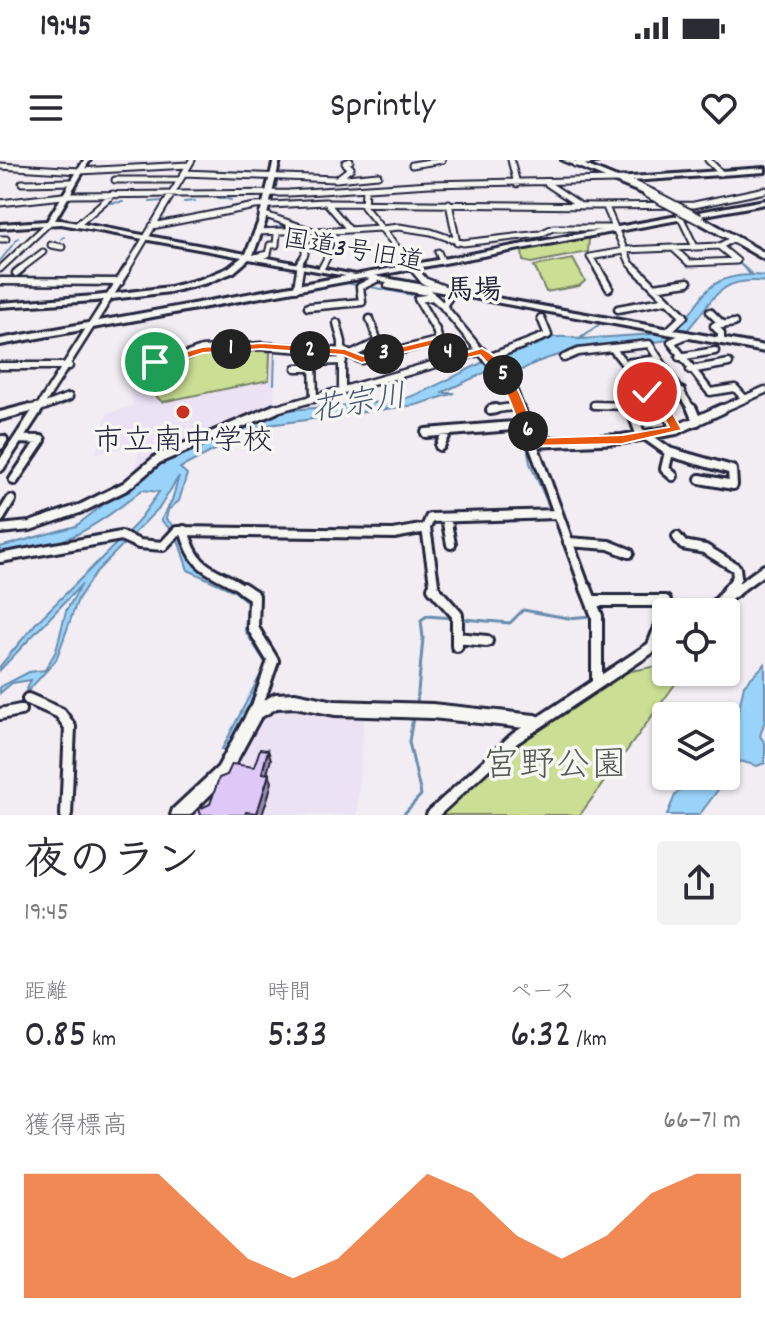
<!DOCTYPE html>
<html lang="ja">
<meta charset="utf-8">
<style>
body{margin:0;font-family:Dekko,"Klee One",sans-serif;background:#f2f2f3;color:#2b2b33;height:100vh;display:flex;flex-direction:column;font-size:30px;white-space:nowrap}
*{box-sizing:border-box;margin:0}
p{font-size:26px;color:#7c7c81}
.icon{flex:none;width:44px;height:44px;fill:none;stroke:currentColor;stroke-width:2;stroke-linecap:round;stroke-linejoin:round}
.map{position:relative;height:655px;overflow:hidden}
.sheet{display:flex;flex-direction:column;background:#fff;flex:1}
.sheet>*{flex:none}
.controls{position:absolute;left:652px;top:438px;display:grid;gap:16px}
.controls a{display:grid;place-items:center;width:88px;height:88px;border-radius:8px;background:#fff;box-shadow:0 2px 6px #0004;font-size:40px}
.pin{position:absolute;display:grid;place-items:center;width:68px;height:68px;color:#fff;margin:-34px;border:4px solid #fff;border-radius:50%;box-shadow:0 2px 8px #0007}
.km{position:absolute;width:40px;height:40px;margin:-20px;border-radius:50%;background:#222;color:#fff;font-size:22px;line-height:40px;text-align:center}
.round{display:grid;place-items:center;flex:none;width:84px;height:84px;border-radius:8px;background:#f2f2f3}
.headline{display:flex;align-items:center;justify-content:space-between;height:136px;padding:0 24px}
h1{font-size:44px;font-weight:600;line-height:60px}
.stats{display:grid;grid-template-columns:repeat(3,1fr);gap:12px;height:136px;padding:8px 24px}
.stats div{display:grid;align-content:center}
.stats b{font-size:40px;font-weight:600}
.stats small{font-size:22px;font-weight:400}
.stats p{font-size:22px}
.chart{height:224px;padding:16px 24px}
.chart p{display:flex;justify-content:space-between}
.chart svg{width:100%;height:144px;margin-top:8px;fill:#ea580c;opacity:.7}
.status{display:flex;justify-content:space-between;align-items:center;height:56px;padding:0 40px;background:#fff;direction:ltr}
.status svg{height:22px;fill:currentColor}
header{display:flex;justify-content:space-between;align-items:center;height:104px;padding:0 24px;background:#fff;font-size:36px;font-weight:600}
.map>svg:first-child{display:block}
.built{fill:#ebe2f4}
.green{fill:#cbde93;stroke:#768067;stroke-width:2}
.water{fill:#99d3f9;stroke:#698cad;stroke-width:2}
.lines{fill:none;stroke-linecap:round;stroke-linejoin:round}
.stream-far1{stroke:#698cad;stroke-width:2}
.stream{stroke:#698cad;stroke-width:3}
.street-far3-casing{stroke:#22223b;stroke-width:9}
.street-far2-casing{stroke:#22223b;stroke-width:11}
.street-far1-casing{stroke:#22223b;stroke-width:14}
.street-casing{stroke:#22223b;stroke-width:16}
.secondary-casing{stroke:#22223b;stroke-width:6}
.highway-casing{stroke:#22223b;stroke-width:6}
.street-far3{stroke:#f6f6f2;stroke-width:5}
.street-far2{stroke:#f6f6f2;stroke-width:6}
.street-far1{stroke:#f6f6f2;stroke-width:8}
.street{stroke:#f6f6f2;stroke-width:10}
.secondary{fill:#f6f6f2;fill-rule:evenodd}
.highway{fill:#f6f6f2;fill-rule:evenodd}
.highway-bridge-casing{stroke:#22223b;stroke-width:13;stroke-linecap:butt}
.highway-bridge{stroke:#f6f6f2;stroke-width:9}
.shaded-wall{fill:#9b8cae;stroke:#22223b;stroke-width:2}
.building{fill:#dec8f8;stroke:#22223b;stroke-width:2}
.route{fill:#ea580c;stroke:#fff;stroke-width:2}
.poi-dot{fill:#c8321e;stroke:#f6f6f2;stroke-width:3}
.labels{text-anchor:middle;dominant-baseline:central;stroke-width:7;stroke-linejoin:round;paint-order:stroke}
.far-street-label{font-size:26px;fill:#22223b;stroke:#f6f6f2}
.far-quarter-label{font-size:28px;font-weight:bold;fill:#22223b;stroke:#f6f6f2}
.poi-label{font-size:30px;fill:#22223b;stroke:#f6f6f2}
.water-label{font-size:32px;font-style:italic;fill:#465774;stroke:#f6f6f2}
.near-park-label{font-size:36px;fill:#555a55;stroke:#f6f6f2}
</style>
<div class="status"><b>19:45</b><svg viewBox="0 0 49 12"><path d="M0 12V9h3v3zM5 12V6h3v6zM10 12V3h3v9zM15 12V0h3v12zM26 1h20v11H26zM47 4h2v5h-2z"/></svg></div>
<header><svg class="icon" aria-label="menu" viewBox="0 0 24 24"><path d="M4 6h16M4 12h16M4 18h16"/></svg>Sprintly<svg class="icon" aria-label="heart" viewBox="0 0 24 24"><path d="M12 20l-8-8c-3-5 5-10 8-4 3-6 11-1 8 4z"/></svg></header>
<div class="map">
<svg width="765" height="655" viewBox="0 0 765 655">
<rect width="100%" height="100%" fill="#f1edf3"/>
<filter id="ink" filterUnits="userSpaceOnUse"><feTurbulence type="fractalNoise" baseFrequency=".0125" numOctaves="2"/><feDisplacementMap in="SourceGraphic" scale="16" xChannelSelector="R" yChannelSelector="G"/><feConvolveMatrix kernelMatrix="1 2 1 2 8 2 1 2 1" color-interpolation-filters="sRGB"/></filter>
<g filter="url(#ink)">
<path class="built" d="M262,187L274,191L275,246L237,258L153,297L133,317L140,285L96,293L107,253L132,247L130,216L196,193Z
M286,548L364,558L357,655H191L231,614L257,564L268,554Z"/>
<path class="green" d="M589,78L588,92L531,103L523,101L522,89Z
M573,99L585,121L579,126L546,132L534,106Z
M262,190L270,192L269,220L162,242L152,232L158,207L206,193Z
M657,506L670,512L676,523L580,655H433L494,595L616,514Z"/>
<path class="water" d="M738,102L753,115L765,116V122C712,115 712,149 680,177C631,191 549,182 510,219L516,209L505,203L441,233H455L416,245L261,266L180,308L187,314L179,341L168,350L166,359L176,368L172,371L161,360L172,340L179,316L160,347L96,412L78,439L56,500L27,532L19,547L31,520L12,523L0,533V527L29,512L45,510L56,491L66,451L82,424L0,510V506L36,463L136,364L159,332L142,330C91,371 64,386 0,397V387L76,366L148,309L250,259L290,250L396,241L402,239L393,220L403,239C452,225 530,164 579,179L602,162L581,179L669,173C704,152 694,116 751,115Z
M181,374C199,430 215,408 252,439L251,464L270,506L228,592L222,589L266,504L245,471L247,442L234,431L188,410L177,377Z
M765,504V560L760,576L765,583V603L757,606L740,601L699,655H667L675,635L698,616H726V564L739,549L744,525Z"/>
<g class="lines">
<path class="stream-far1" d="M219,39H225
M227,39L231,40
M150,42L161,41
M184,42L195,41
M109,43L123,42
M268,69L289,65
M61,79L64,77
M0,101L18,78
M343,122L360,126
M366,126L412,135
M415,135H424
M274,224L275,192
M511,233L515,246
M525,275L530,303L551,351
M553,357L581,430"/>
<path class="stream" d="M463,459L510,463L523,450L568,458L591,456L580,428
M417,543L423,478L421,460L427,456L453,458
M219,603L225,591
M403,655L421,635L409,582L413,557"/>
<g class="street-far3-casing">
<path id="street-far3" d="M511,0L517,24
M708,0L721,13
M575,4L597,0
M412,5L442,0
M0,6L80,11L188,5
M184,13L336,19L378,15
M337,19L351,8L345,3L350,1
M622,19L654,33
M115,20H180
M22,23L73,22
M548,24L578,44
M365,30L364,47L416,111
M326,42L349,69
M0,43L72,35L289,33L430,24L616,20
M329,43L601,46
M449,43L457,83
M596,46L694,45L765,30
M606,47L630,103L638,111
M677,50L695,87
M262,54L316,72L380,68
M77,65L113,34
M152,66L255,46L324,42
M381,69L399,67L431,72L463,83L540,74L553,68H614
M257,72L308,70
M0,79H6
M51,85L62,87
M305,86L330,85
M673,88L689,103L737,101L719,86
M624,90L720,86L733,79
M438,92L442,101
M255,97L268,94L270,85H276L277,74
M298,105L305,94V71
M0,109L50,62
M321,109L330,92
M18,111L43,92
M126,111L192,0
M599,111L590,97L624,91"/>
</g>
<g class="street-far2-casing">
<path id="street-far2" d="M414,109L424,121L452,132L443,146L514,232L521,251
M598,109L609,128
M636,109L684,156L668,171
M16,113L21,109
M0,121L120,122
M388,125L429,132L432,136
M654,127L688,122
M297,128L300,109
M443,146L433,137L418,139L436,170L441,188L457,198
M308,147L362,142L360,127L376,119
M618,149L667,140
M710,152L723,165
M337,163L342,182V227
M687,175L671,182L710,232L735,228L745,239
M310,177L312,191
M721,181V173L714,166L734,163
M139,192L133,214L202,190L262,186L345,192L362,200L437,181
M353,194L378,182L370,159
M679,197L715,191
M488,198L548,175L541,158
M564,198L578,192L612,188
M624,203L659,199
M156,205L161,185
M0,206H69
M296,208H313
M690,210L729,203
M637,220L669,216
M625,234L632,251
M656,235L682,231
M314,239L313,202L343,201
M594,245L630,246
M40,248L69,237
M491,250L519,246
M19,251L41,246
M37,251L127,109
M269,251L482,191
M666,251L656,234L647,232L612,188L649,184L693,251
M717,251L765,230"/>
</g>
<g class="street-far1-casing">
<path id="street-far1" d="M520,249L586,430
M631,249L641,276
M665,249L676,270
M692,249L697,261
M491,250L495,249
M0,256L27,249
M426,273L526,265
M645,275L669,292L732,310L733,325L700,319
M533,283L622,279L676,270L722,249
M0,285L3,280
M440,286L447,272
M669,292L665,309L673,316
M0,307L38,249
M14,320L41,280L19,279
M0,358L11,340
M446,358L451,384
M426,368L435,430
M0,369L30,366L82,348L126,326L158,299L275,249
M184,370C197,415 211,407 245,430
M677,377L683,385L705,389L736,408L737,417L728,430
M568,382L609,385L629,393
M0,398L121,376L139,384L163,386L177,371L394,374L426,368L430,358L557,354
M736,430L765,409"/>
</g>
<g class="street-casing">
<path id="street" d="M242,428L254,436L253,468L273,501L255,552
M433,428L457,455V486
M586,428L597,456V521
M591,441H665
M719,443L730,428
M705,452L739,428
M457,478L487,481
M653,485L660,467
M28,539L60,553L70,567L66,655
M0,554L20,550
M432,655L514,579L666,478"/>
</g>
<g class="secondary-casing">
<path id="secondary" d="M84,0H90L55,60H61L246,94L258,63L274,0H280L265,63L253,95L355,115L765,40V44L374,116L765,186V192L365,118L0,185V179L346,116L249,99L234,112L207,123L170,132L95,141L0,147V143L95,136L170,127L201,119L228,108L242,97L61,64L0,68V64L47,61Z
M765,8V12L616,22L613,20L616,18Z
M295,533L335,541L432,544L535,555L540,557L542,562L540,567L535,569L432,558L335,555L295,547L277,548L260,558L228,617L190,655H171L173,649L218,607L250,548L275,534Z"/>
</g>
<g class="highway-casing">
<path id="highway" d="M562,0H573L651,32L644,34Z
M696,57H702L765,93V100L696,61Z"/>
</g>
<use href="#street-far3" class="street-far3"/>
<use href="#street-far2" class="street-far2"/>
<use href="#street-far1" class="street-far1"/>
<use href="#street" class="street"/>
<use href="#secondary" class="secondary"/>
<use href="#highway" class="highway"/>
<g class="highway-bridge-casing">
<path id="highway-bridge" d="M647,32L699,59"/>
</g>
<use href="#highway-bridge" class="highway-bridge"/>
</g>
<path class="shaded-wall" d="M268,590L271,599L265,621L262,613Z
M269,614L272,622L268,637L262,655H258L257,653Z"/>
<path class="building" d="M260,589L268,590L262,613L269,614L257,653L246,652L245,655H201L199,649L210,644L219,618L227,615L232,604L254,607Z"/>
</g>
<path class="route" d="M437,178L459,195L482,188C514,204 525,247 537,278L622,275L669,267L652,237L641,232L647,228L660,231L682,270L622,284L528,286C511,250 510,226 480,195L453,201L434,185L362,203L343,195L262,189L203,193L162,207L149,202L202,187L262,183L345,189L363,196Z"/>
<circle class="poi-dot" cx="183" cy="252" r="8"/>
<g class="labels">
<g class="far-street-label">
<text transform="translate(353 92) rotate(10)">国道3号旧道</text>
</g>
<g class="far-quarter-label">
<text x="474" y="133">馬場</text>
</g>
<g class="poi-label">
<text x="183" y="283">市立南中学校</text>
</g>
<g class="water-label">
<text transform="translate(359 246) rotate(-9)">花宗川</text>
</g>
<g class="near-park-label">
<text x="555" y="608">宮野公園</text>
</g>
</g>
</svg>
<div class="controls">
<a><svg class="icon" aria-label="locate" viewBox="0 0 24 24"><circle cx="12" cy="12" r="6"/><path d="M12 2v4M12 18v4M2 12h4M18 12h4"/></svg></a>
<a><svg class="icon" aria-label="layers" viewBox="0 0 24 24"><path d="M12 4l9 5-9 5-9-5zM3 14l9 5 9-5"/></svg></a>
</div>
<div class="pin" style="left:155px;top:202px;background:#1e9e55"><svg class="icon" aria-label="arrive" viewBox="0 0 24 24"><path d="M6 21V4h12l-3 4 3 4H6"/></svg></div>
<div class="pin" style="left:647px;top:232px;background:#d93025"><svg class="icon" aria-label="check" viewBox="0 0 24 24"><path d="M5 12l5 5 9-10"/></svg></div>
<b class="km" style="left:231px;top:189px">1</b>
<b class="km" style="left:310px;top:191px">2</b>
<b class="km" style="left:384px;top:194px">3</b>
<b class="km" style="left:448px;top:193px">4</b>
<b class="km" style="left:503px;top:215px">5</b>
<b class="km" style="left:528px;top:271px">6</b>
</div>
<section class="sheet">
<div class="headline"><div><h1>夜のラン</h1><p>19:45</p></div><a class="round"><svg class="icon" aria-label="share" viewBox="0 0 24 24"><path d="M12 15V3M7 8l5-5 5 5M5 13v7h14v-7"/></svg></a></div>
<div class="stats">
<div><p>距離</p><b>0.85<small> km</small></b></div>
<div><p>時間</p><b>5:33</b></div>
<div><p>ペース</p><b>6:32<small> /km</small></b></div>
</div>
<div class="chart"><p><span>獲得標高</span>66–71 m</p>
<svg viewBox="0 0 160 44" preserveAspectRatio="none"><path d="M0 44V6L10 6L20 6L30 6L40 19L50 32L60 38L70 32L80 19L90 6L100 12L110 25L120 32L130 25L140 12L150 6L160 6V44z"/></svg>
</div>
</section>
